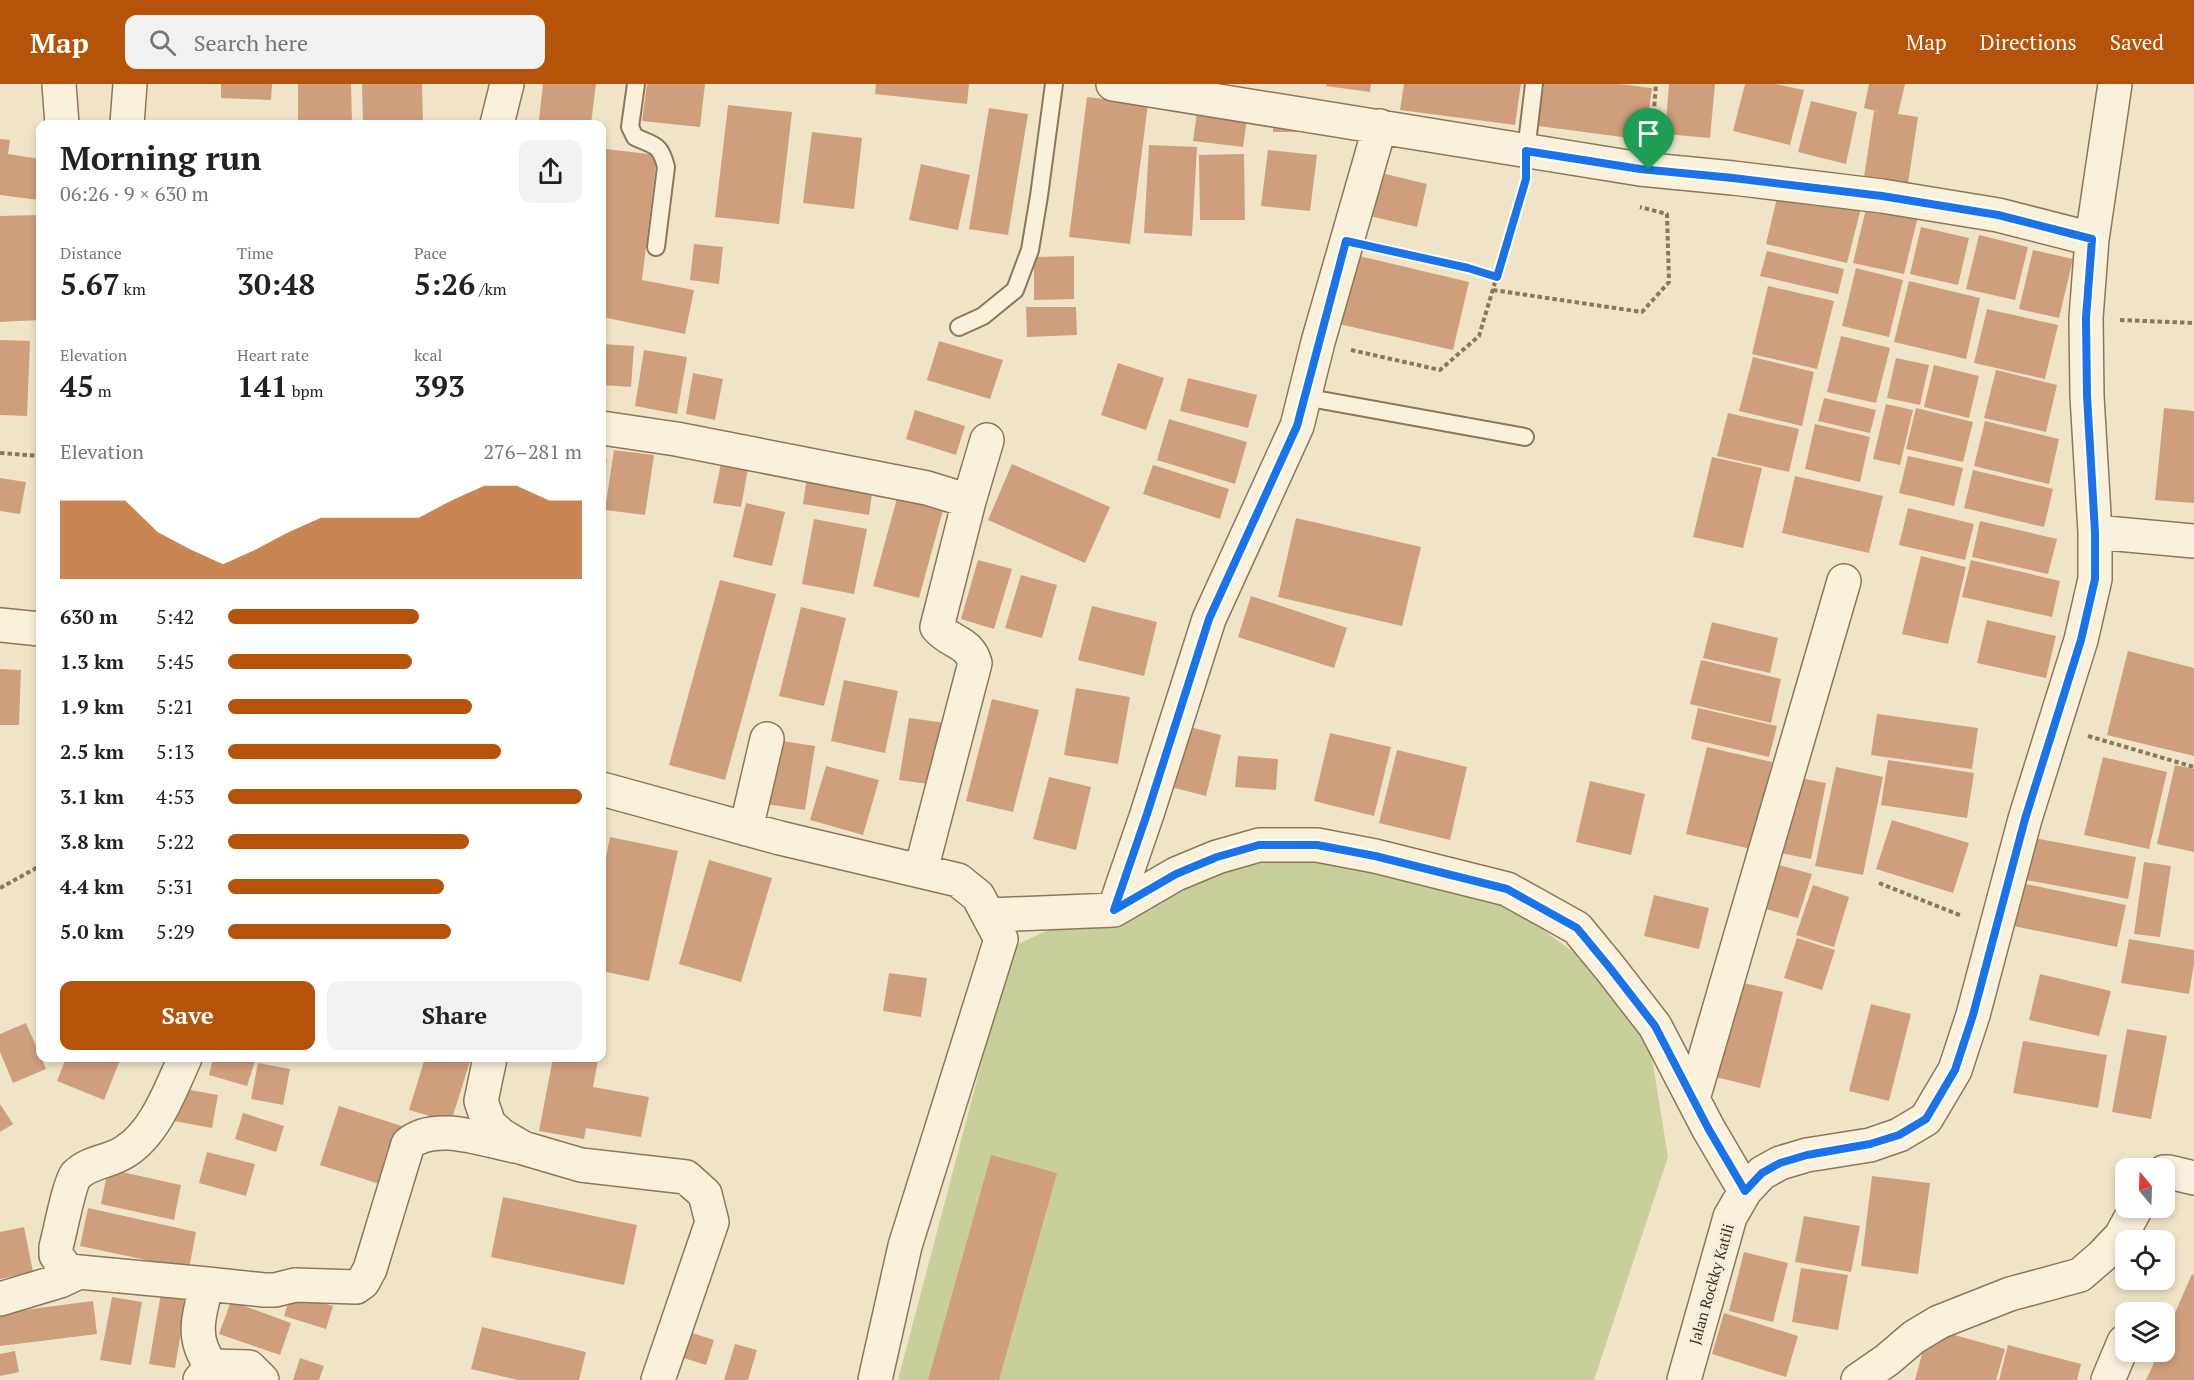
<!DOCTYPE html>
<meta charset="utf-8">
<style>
body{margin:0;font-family:"PT Serif",serif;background:#f2f2f2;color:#222;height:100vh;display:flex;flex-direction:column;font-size:22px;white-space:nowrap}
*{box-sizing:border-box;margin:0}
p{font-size:20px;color:#767676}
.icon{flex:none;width:33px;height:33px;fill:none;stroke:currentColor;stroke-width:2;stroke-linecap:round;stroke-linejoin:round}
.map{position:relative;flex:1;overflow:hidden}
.sheet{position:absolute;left:36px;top:36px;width:570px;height:942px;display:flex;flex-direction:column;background:#fff;border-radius:12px;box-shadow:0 3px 9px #0003}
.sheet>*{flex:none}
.needle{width:39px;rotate:341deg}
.controls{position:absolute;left:2115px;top:1074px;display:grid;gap:12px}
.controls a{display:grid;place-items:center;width:60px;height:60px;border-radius:12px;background:#fff;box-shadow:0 3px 9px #0003;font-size:30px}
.pin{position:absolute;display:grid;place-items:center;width:51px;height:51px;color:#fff;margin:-62px -26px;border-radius:50% 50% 50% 0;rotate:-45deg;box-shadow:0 0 6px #0007}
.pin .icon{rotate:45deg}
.round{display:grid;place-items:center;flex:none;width:63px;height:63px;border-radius:12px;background:#f2f2f2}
.head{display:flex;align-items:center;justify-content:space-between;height:102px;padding:0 24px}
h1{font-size:33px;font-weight:700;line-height:45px}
.stats{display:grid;grid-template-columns:repeat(3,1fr);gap:9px;height:102px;padding:6px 24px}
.stats div{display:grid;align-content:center}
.stats b{font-size:30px;font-weight:700}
.stats small{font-size:16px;font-weight:400}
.stats p{font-size:16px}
.chart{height:168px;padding:12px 24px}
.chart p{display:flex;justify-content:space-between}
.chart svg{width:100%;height:108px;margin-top:6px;fill:#b45309;opacity:.7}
.button{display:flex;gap:12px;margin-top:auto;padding:12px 24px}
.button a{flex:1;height:69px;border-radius:12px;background:#b45309;color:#fff;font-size:24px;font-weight:700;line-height:69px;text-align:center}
.button a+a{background:#f2f2f2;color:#222}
ul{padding:0 24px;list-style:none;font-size:20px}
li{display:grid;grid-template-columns:96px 72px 1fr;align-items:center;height:45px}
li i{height:15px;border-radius:8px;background:#b45309}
header{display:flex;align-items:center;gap:36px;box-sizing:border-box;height:84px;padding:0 30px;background:#b45309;color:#fff}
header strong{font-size:28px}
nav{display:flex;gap:33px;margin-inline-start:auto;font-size:21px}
.search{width:420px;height:54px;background:#f2f2f2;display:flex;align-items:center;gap:15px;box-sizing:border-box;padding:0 21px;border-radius:12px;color:#767676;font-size:22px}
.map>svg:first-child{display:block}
.green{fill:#c9cf9b}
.building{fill:#cf9f7d}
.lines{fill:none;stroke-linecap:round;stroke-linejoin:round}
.service-casing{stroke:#8d765c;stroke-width:20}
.minor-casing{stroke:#8d765c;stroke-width:36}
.path{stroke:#8d765c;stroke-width:4;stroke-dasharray:4.5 3;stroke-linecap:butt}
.service{stroke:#faf1dc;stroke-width:16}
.minor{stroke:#faf1dc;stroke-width:33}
.route-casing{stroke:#fff;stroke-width:12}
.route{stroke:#1a73e8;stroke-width:8}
.labels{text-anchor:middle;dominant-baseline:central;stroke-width:6;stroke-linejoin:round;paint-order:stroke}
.street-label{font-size:15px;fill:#3d2e20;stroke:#f7eed8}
</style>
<header>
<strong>Map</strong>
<div class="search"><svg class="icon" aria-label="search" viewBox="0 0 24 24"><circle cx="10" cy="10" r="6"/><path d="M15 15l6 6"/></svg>Search here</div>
<nav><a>Map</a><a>Directions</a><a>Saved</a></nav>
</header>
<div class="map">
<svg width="2194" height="1296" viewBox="0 0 2194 1296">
<rect width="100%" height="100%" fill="#f0e4c8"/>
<path class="green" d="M1225,763L1339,767L1500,814L1595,884L1651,968L1668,1073L1594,1296H898L1012,863Z"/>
<path class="building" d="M221,0H272L271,16L221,14Z
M298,0H351L352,40H298Z
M362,0H422L423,40H401V37L363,38Z
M543,0H596L591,40L539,36Z
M647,0H705L700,43L642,37Z
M876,0H969L967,20L875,10Z
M1327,0H1371L1370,8L1326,2Z
M1404,0H1521L1515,41L1400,26Z
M1544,0H1619L1652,4L1645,56L1538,42Z
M1669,0H1715L1710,54L1665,50Z
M1745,0H1776L1804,6L1790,61L1733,47Z
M1869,0H1905L1898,30L1918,33L1907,106L1863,100L1874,27L1880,28L1864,24Z
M1087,13L1148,20L1130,160L1069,153Z
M1811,17L1857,28L1846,80L1798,68Z
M728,21L792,28L779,140L715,133Z
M1198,21L1248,27L1243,63L1193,57Z
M989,24L1028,30L1008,151L969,145Z
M1273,32L1310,48H1273Z
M812,48L862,54L854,125L803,119Z
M0,55L10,56L8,70L40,75L39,116L0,111Z
M1149,61L1197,63L1192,152L1144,149Z
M606,65L657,71L642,196L694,206L685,250L602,233V102Z
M1268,66L1317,71L1310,127L1261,122Z
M1244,70L1245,136H1200L1199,71Z
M921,80L970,91L958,146L909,136Z
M1381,89L1427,100L1417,143L1370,132Z
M1780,101L1862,120L1847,179L1766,160Z
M1868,116L1919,128L1904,190L1853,179Z
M40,131V236L0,238V132Z
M1921,143L1969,154L1958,201L1910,190Z
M1979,151L2028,163L2015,216L1966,205Z
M694,160L723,163L719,200L690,196Z
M2033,166L2073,175L2059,234L2019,225Z
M1767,167L1844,185L1838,210L1760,192Z
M1355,171L1469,198L1453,266L1339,240Z
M1074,172V215L1034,216V173Z
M1856,184L1903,196L1889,253L1842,242Z
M1909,197L1980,214L1966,275L1894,258Z
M1768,202L1834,217L1817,285L1752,270Z
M1026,223H1076L1077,251L1027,253Z
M1987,225L2058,241L2045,295L1974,279Z
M1841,252L1890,264L1876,319L1827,308Z
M0,256L30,257L27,332L0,331Z
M939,257L1003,276L990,315L927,296Z
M602,260L634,262L631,303L602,301Z
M644,266L687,273L677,330L635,322Z
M1753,273L1814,288L1802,342L1739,327Z
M1896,274L1929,281L1920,321L1887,314Z
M1118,279L1164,294L1146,346L1101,331Z
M1934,281L1979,292L1969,334L1924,323Z
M1996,286L2057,301L2046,348L1984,334Z
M39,287H40V329H36Z
M693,289L723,295L715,336L686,330Z
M1188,294L1257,311L1248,344L1180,327Z
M1824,314L1876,326L1870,349L1818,337Z
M1886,320L1913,326L1900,381L1873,375Z
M1916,324L1973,338L1963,378L1906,365Z
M2164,324L2194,327V419L2155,416Z
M915,326L965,342L956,371L906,355Z
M1728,329L1799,345L1789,388L1717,372Z
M1169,335L1247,358L1235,400L1157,376Z
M1985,337L2059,355L2049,400L1974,382Z
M1815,340L1870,353L1860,398L1805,385Z
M614,366L654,371L645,431L605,426Z
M1908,372L1963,384L1954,422L1899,409Z
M1712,373L1762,384L1743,464L1693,453Z
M602,374L607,375L603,399H602Z
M721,379L748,385L741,423L713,419Z
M1012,380L1110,423L1085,479L988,436Z
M1153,381L1229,405L1220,435L1143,410Z
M1973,386L2053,405L2044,443L1964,424Z
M807,392L873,403L869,431L803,420Z
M1795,392L1883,412L1869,469L1782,449Z
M0,394L26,398L20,430L0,427Z
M899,407L945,419L919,514L873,502Z
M746,419L785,428L772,482L733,473Z
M1908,424L1974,440L1965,476L1899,461Z
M1296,434L1421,463L1402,542L1278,513Z
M814,435L867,445L854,510L802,500Z
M1980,437L2057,455L2048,490L1972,473Z
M1921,472L1966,483L1948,560L1902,550Z
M978,476L1012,485L994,545L961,535Z
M1971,476L2060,497L2052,533L1962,513Z
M1021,491L1057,501L1042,554L1005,544Z
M720,496L776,510L725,696L669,681Z
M1251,512L1347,544L1334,584L1238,553Z
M1092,522L1157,538L1144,592L1078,576Z
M801,523L846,534L824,622L779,612Z
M1987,536L2056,552L2046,594L1977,579Z
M1712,538L1778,554L1770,589L1703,574Z
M2128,567L2194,584V672L2107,651Z
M1701,576L1781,595L1771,639L1690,620Z
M0,585L21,586L19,641H0Z
M38,586H40V643H36Z
M844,596L898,607L885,669L831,657Z
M1076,604L1130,613L1118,680L1064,671Z
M992,615L1039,626L1013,728L966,717Z
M1698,624L1777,642L1769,673L1691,655Z
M1877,630L1978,644L1972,685L1871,671Z
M909,634L946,639L936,701L899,696Z
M1182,641L1221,651L1206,712L1167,702Z
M1330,649L1391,663L1374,732L1314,717Z
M776,656L815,662L805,726L766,720Z
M1707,663L1772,678L1751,765L1686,750Z
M1397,666L1467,683L1450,756L1379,739Z
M1238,672L1278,675L1276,706L1235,703Z
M2103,673L2167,688L2149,765L2084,751Z
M1888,676L1974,689L1967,734L1881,721Z
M2175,681L2194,685V768L2157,760Z
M826,682L879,696L863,751L810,736Z
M1836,683L1883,693L1863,791L1815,782Z
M1049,693L1091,703L1076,766L1033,755Z
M1795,693L1826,699L1811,775L1780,769Z
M1590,697L1645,710L1631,771L1576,758Z
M1892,736L1969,759L1953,809L1876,785Z
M610,753L678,767L649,897L602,887V793Z
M2034,754L2136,773L2128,815L2026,796Z
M709,776L772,794L741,898L679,880Z
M2144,778L2171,782L2160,853L2134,850Z
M1775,780L1812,790L1798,834L1762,824Z
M2021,799L2126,821L2117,863L2013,842Z
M1813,801L1849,813L1834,863L1796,851Z
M1654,811L1709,824L1699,865L1644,852Z
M1797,854L1835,866L1822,906L1784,894Z
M2129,855L2194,866V880L2189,910L2121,899Z
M889,889L927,894L921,933L883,927Z
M2040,890L2111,907L2099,952L2029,936Z
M1735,897L1783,908L1760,1004L1712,992Z
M1871,920L1911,930L1889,1017L1849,1007Z
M26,939L46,985L13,999L0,968V950Z
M2127,945L2167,952L2151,1035L2112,1028Z
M2023,957L2107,971L2098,1024L2013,1009Z
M66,974H121L104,1016L57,997Z
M213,974H256L247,1002L209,991Z
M425,974H471L451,1038L409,1026Z
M553,974H584L598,976L593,1003L649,1013L641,1053L586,1044L584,1055L539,1047Z
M258,979L290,985L283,1021L251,1015Z
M179,1004L218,1011L212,1044L174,1037Z
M0,1020L13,1040L0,1048Z
M339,1022L408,1044L389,1103L320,1081Z
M243,1029L284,1042L276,1068L235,1055Z
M207,1068L255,1080L246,1112L199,1099Z
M991,1071L1057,1089L999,1296H928Z
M108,1085L181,1101L174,1136L101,1120Z
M1872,1092L1930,1099L1918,1190L1861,1182Z
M503,1113L637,1141L624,1201L491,1173Z
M88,1124L196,1148L189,1185L80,1162Z
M1804,1132L1860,1142L1851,1188L1795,1178Z
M24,1143L33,1188L0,1195V1148Z
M1744,1168L1788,1179L1773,1238L1729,1227Z
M1801,1184L1848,1191L1838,1246L1792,1238Z
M2192,1190L2194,1191V1296H2146L2159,1268H2164V1254Z
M161,1209L187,1212L175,1284L149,1280Z
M291,1210L333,1222L326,1245L284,1232Z
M112,1213L142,1218L131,1281L100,1276Z
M93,1217L97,1250L0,1262V1229Z
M231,1217L291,1239L280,1271L219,1250Z
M1724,1229L1798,1252L1786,1293L1712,1270Z
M482,1243L586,1268L579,1296H518L471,1285Z
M1929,1244L2005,1265L1996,1296H1915Z
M683,1246L714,1256L706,1281L674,1271Z
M735,1260L757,1266L748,1296H724Z
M2008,1261L2081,1280L2077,1296H1999Z
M15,1267L19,1288L0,1292V1270Z
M300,1274L324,1282L319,1296H293Z"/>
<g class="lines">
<g class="service-casing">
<path id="service" d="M636,0L630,43L635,53C654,62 660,59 666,83L656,163
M1526,67L1534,0
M959,243L983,232L1015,206L1030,166L1039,112L1054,0
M1304,313L1525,353"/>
</g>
<g class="minor-casing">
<path id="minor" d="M59,0L62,40
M1113,0L1640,85L1733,94L1882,112L1998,131L2092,155
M127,40L130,0
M497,40L507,0
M602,344L676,355L927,404L969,417L937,543C950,559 969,557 975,579L921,786
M969,417L987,356
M2095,448L2194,457
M0,541L40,545
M602,705L780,754L958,796L978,812L1001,855L905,1162L875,1296
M746,745L767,655
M1114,826L1176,790L1217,773L1259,761H1317L1375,772L1507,805L1577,844L1610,884L1655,942L1708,1044L1745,1107
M990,831L1114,826L1147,730L1209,535L1297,342L1318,258L1380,42
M185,974C171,1004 156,1048 126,1067C111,1078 90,1077 76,1091C69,1100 60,1149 56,1163V1171L67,1186L79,1188L207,1200C199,1230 190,1256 212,1282
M490,974L481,1017L489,1040L501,1051L523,1064L581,1081L686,1093L705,1110L712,1138L658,1296
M1693,1015L1844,497
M2164,1088H2169L2194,1094
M207,1200L264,1206H275L295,1201L356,1203L363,1198L370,1185L408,1060C435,1037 483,1056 515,1062
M0,1215L60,1197L79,1188
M200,1296L212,1282L249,1283L262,1296
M1684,1296L1730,1133L1745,1107L1762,1089L1780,1079L1807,1071L1870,1061L1899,1051L1926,1035L1955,986L1973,931L2025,735L2081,556L2095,495V448L2087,312L2086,234L2092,155L2115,0
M1858,1296L1887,1276L1914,1253L1939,1238L2010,1210L2080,1191L2102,1172L2121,1152L2136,1124
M2108,1296L2124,1258"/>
</g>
<path class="path" d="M1652,52L1656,0
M1382,165L1468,184L1497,193
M1493,206L1642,228L1669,198L1667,130L1640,123
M2120,236L2194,239
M1351,266L1440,286L1479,252L1524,101
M0,369L40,372
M2088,652L2194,683
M1879,799L1962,832
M0,804L40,782"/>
<use href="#service" class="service"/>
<use href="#minor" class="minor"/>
</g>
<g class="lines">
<g class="route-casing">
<path id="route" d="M1526,67L1640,85L1733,94L1882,112L1998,131L2092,155L2086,234L2087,312L2095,448V495L2081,556L2025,735L1973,931L1955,986L1926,1035L1899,1051L1870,1060L1807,1071L1780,1079L1762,1089L1745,1107L1708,1044L1655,942L1610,884L1577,844L1507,805L1375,772L1317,761H1259L1217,773L1176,790L1114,826L1147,730L1209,535L1297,342L1346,157L1468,184L1497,193L1526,95Z"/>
</g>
<use href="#route" class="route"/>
</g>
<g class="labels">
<g class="street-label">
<text transform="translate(1711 1200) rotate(-74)">Jalan Rockky Katili</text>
</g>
</g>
</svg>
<div class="controls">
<a><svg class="needle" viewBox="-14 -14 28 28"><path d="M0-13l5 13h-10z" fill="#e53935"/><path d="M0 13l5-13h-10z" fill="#767676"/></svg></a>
<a><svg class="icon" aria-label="locate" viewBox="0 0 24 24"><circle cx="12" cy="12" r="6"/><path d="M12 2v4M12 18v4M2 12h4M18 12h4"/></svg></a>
<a><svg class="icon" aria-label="layers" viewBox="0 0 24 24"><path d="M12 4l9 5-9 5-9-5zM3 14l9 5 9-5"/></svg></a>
</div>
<div class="pin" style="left:1649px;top:86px;background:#1e9e55"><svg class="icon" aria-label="arrive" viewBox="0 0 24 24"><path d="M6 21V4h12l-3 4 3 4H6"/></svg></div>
<section class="sheet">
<div class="head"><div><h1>Morning run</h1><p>06:26 · 9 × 630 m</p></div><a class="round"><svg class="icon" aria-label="share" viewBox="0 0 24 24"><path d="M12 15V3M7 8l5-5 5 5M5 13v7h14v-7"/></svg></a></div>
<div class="stats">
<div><p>Distance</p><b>5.67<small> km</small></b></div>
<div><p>Time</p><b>30:48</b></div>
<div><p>Pace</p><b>5:26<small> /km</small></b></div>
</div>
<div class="stats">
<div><p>Elevation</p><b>45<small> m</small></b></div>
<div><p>Heart rate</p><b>141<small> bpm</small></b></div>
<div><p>kcal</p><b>393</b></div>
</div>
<div class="chart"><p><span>Elevation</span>276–281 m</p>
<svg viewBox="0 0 160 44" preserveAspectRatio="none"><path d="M0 44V12L10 12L20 12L30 25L40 32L50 38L60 32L70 25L80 19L90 19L100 19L110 19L120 12L130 6L140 6L150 12L160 12V44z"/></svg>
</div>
<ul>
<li><b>630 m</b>5:42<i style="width:54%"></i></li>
<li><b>1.3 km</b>5:45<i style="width:52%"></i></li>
<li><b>1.9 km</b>5:21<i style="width:69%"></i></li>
<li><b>2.5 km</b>5:13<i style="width:77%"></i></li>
<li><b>3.1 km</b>4:53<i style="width:100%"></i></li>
<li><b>3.8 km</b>5:22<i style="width:68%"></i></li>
<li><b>4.4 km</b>5:31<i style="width:61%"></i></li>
<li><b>5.0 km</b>5:29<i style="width:63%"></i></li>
</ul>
<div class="button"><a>Save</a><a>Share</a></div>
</section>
</div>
